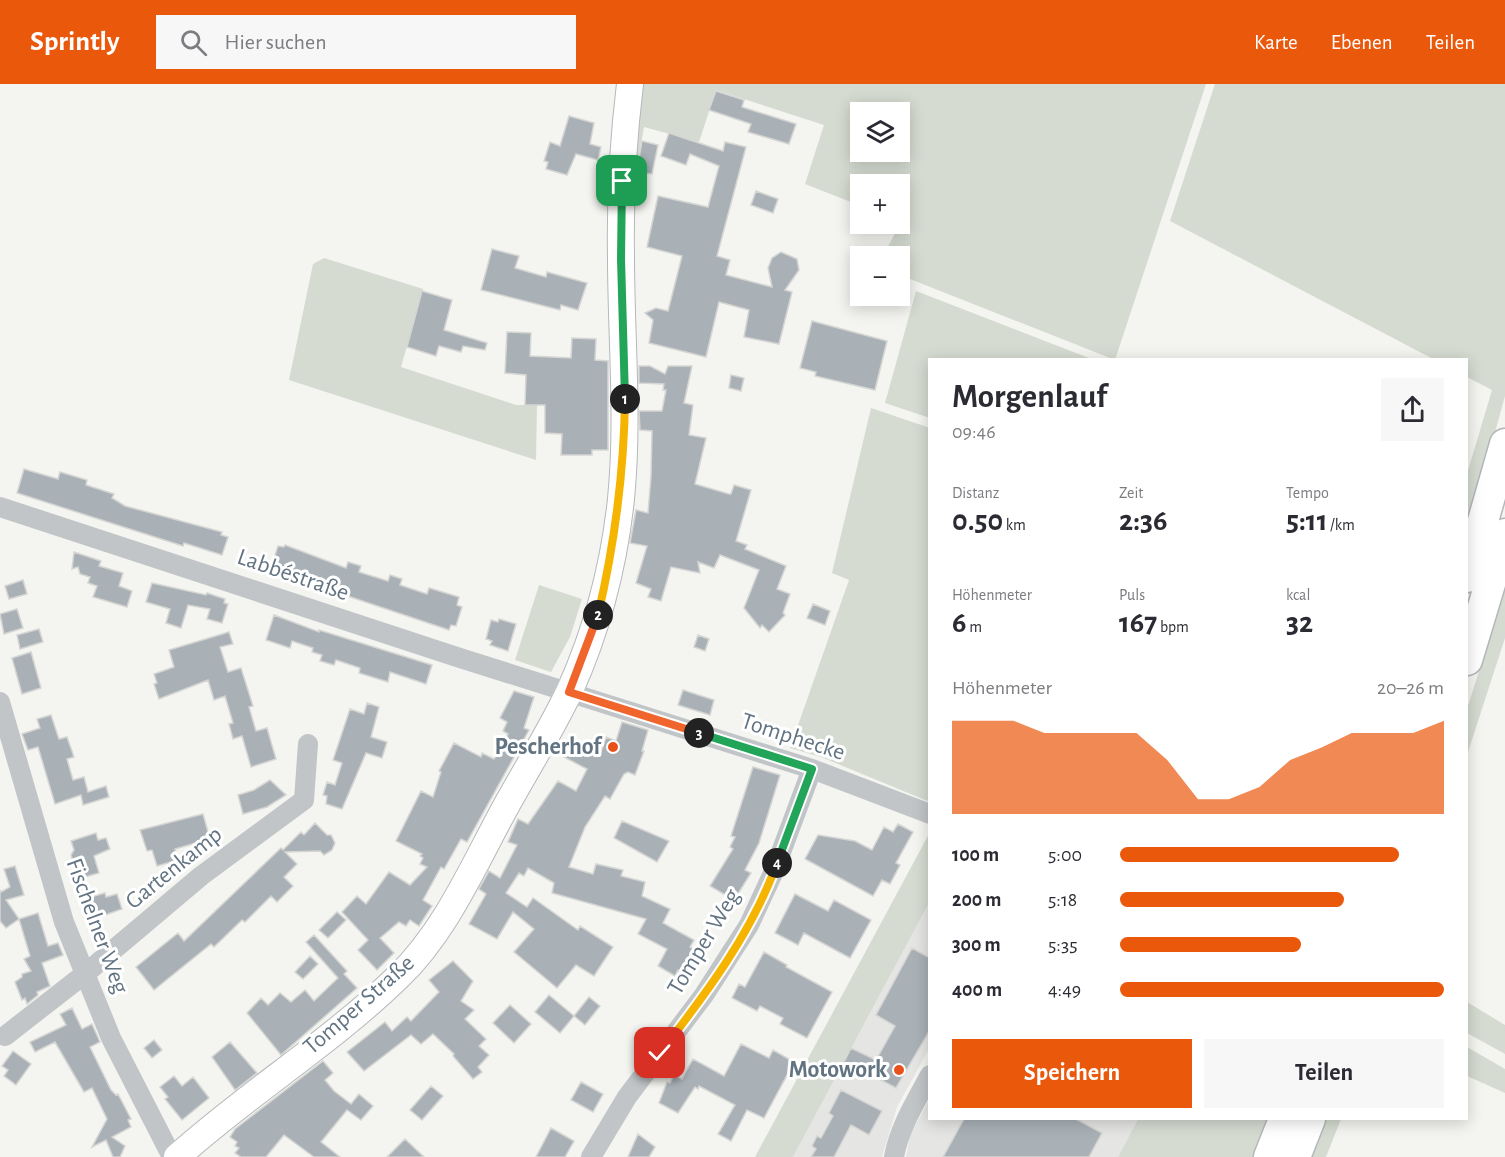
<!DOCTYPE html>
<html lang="de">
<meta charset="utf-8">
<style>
body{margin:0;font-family:"Alegreya Sans",sans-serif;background:#f7f7f7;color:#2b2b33;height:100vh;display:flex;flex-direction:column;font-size:22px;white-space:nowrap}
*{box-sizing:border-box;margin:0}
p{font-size:20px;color:#7c7c81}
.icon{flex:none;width:33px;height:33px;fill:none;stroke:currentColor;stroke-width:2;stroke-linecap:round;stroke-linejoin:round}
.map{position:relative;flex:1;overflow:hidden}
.sheet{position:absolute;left:928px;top:274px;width:540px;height:762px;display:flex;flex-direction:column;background:#fff;border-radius:0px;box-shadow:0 3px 15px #0003}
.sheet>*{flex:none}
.tools{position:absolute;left:850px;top:18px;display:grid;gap:12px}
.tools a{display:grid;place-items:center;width:60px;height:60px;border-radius:0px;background:#fff;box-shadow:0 3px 15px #0003;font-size:30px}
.pin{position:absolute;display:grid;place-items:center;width:51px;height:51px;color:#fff;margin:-26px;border-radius:12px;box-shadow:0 3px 9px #0006}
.km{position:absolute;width:30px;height:30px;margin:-15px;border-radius:50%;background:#222;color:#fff;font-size:16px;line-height:30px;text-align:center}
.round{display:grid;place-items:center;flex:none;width:63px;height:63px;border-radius:0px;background:#f7f7f7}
.summary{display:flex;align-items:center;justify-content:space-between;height:102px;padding:0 24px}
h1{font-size:33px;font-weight:600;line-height:45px}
.figures{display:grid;grid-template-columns:repeat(3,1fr);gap:9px;height:102px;padding:6px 24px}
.figures div{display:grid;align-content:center}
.figures b{font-size:30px;font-weight:600}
.figures small{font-size:16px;font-weight:400}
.figures p{font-size:16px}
.chart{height:168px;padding:12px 24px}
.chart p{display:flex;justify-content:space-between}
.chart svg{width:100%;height:108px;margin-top:6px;fill:#ea580c;opacity:.7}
.action{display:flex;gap:12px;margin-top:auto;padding:12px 24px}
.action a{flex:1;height:69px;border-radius:0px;background:#ea580c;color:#fff;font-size:24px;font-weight:600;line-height:69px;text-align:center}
.action a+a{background:#f7f7f7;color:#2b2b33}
ul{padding:0 24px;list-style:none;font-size:20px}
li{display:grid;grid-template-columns:96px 72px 1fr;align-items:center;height:45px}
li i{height:15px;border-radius:8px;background:#ea580c}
header{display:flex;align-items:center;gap:36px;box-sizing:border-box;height:84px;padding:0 30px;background:#ea580c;color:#fff}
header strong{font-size:28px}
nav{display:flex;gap:33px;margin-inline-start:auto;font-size:21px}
.search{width:420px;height:54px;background:#f7f7f7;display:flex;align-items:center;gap:15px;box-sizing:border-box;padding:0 21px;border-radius:0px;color:#7c7c81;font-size:22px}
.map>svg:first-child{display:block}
.built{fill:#e5e6e4}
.green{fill:#d5dbd1;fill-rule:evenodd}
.building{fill:#a9b1b7;stroke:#d5d5d3;stroke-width:1.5}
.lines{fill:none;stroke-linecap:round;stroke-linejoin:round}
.major-casing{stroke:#b4b8bc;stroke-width:28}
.highway-casing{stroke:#b4b7ba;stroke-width:33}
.minor{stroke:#c1c5c8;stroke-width:20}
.major{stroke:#fff;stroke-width:26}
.highway{stroke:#fff;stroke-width:30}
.split-1-casing{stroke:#fff;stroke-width:12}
.split-2-casing{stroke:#fff;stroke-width:12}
.split-3-casing{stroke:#fff;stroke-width:12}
.split-4-casing{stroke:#fff;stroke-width:12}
.split-5-casing{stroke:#fff;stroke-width:12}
.split-1{stroke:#22a559;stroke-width:8}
.split-2{stroke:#f5b400;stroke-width:8}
.split-3{stroke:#f0652b;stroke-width:8}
.split-4{stroke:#22a559;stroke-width:8}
.split-5{stroke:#f5b400;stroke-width:8}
.poi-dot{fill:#e9511b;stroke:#fff;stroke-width:2}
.labels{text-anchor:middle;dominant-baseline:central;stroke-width:6;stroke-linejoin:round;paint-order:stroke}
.street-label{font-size:24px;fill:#627382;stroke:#fff}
.poi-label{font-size:24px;font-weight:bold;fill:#627382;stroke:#fff;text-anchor:end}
</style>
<header>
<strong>Sprintly</strong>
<div class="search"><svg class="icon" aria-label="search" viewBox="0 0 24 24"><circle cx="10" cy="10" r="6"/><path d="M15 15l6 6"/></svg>Hier suchen</div>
<nav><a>Karte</a><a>Ebenen</a><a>Teilen</a></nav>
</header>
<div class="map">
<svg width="1505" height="1073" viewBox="0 0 1505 1073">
<rect width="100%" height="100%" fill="#f4f4f0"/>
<path class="built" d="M930,817V963L897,1023L882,1073H793Z
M930,1014V1035H1138L1118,1073H906L910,1051Z"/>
<path class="green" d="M636,0H1206L1115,276L900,191V172H883L900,140V100H861V122L805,100L824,41L716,6L699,58L644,43L636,88L633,83ZM861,28H900V68H861Z
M1215,0H1505V312L1467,449V390L1492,306L1467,293V276H1435L1170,137Z
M324,174L423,205L401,283L516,321H537L536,376L289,296L313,180Z
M916,207L1094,276H930V334L885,319Z
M871,324L930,344V718L821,673L790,664L849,496L832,489Z
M539,501L582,515L570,553L551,588L515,576Z
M1505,505V554L1467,671V625Z
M930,748V817L793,1073H755Z
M1467,918L1505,941V970L1467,949Z
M1467,963L1505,985V1009L1467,992Z
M1138,1035H1269L1254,1073H1118Z
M1326,1035H1341L1326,1073H1311Z"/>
<path class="building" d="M716,7L744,16L742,23L796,40L789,60L748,48L751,40L709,26Z
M569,32L594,39L590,60L601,63L598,76L576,70L567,91L546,85L548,78L544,77L550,58L560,62Z
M669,49L723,67L725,58L746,63L717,172L730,176L726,191L772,203L768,184L772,174L781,168L797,175L799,186L785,206L792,208L779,260L744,253L749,226L719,218L706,273L649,259L653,236L645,229L656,224L668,227L682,172L647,163L658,112L708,123L719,82L690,70L686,81L661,72Z
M642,57L658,61L652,90L637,88Z
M756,107L778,115L773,129L751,121Z
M492,165L519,172L515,184L546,193L547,188L587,199L578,226L561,221L560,226L481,206Z
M422,207L452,216L444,246L487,259L485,266L463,262L461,268L439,262L436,272L407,263Z
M812,237L887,257L875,306L815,292L816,288L800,284Z
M507,248L531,249L530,272L571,274L572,254L596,255L595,276L608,277V366H592V371H561L562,350L545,349V321H525L526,291L505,289Z
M639,282H650L665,290L668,282H692L684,319L693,321L689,351L706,354L695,400L729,410H731L734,401L751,406L736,457L747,461L745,465L786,482L777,505L790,510L783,529L785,531L769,548L762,541L760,544L744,524L759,486L720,471L714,484L698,478L700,489L671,483L661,517L648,513L651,505L636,499L647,462L630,459L636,426L648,429L651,392L652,347L640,346L639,327H662L666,306H663L664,300L639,299Z
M731,291L744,294L741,307L729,304Z
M24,385L58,395L60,388L87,396L86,401L114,410L112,414L125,422L222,448L221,451L228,453L222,471L184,459L183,462L17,409Z
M285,461L346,484L348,478L361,482L359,488L388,497L390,491L402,495L400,501L427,510L429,504L459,513L457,521L462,523L456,542L451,541L449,546L270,486L278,462L284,463Z
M74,468L101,477L99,482L123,489L119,502L132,507L127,523L93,513L97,502L88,499L90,493L80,490L78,483L72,485Z
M23,496L27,510L9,515L5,502Z
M152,499L206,511L207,509L225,515L224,519L228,520L222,539L207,535L210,525L188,521L181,544L166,539L170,525L146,518Z
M813,520L830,527L825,541L807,534Z
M17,525L23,544L4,550L0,530Z
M274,531L319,548V546L432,581L426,600L390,588L388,598L359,589L360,584L336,576L334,581L320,577L322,571L312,568L313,564L292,557L290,564L266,556Z
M499,535L516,540L508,567L490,561L492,557L486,555L491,536L498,538Z
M39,545L43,558L20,565L17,551Z
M229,548L233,560L220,563L228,588L241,584L253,622L249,623L256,647L267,644L276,675L251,683L242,652L233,655L229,640L233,639L225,612L214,616L208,596L159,615L154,600L157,599L154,590L174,583L169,566Z
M698,551L709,555L705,567L694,563Z
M31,568L41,604L22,610L12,574Z
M683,606L714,616L710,631L678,621Z
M514,607L534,613L524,644L529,646L467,758L461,755L444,785L441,783L423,816L432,822L419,842L410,836L406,842L399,838L380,854L394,869L377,886L358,866L368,856L342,828L357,812L366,820L389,788L410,801L427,783L420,780L423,774L420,772L422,770L396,757L421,707L433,713L441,688L439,687L454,659L481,673L482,669L494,675L508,650L503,647L507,638L500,634Z
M367,619L379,623L371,653L387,658L382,674L366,669L342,725L326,720L327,712L323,711L327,698L335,701L342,679L333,676L350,625L364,630Z
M51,631L59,655L67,653L74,673L67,675L73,696L84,693L88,708L106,702L109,713L83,721L81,711L55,720L38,663L28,666L22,650L40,644L37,635Z
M622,638L648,646L642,667H644L635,691L628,688L624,690L610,715L605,712L585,743L569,783L593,790L596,780L623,786L621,792L645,798L642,812L670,825L663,839L694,856L690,863L700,868L687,891L678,886L675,892L658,882L667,865L638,850L646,835L552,809L554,799L528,784L524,792L519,789L506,809L527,823L533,814L578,846L580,842L613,863L594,892L576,881L557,904L514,868L534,845L513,828L497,855L469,840L486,810L479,805L489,787L500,794L517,761L508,758L518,735L528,740L558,697L576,707L587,685L562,672L571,653L601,668L606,653L616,657Z
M753,683L780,691L759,759L745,786L751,789L734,816L710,802L733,765L730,763L735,753L731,752Z
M270,696L286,711L267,723L243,730L238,711L254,706Z
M203,730L210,755L175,765L178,776L157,782L152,766L147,767L140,746Z
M622,737L669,757L657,778L614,754Z
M315,739L327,751H331L335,759L332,766L324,771L320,767L285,768L297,780L284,793L293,802L277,818L271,812L245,838L242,836L214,863L211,860L154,906L136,883L178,849L184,857L281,764L283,766L301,748L304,751Z
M898,740L913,748L896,779L900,781L890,800L882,796L873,812L805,775L818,751L855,757L872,766L884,743L893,748Z
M96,749L98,756L106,754L110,765L94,772L99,789L78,795L71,771L74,766L71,757Z
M15,782L24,811L6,816L19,835L6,844L0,837V806L1,808L10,803L4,785Z
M105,809L106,813L117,810L122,825L94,835L87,814Z
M795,810L828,827L834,816L871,836L850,874L804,849L798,861L775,849Z
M337,828L346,836L328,854L319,846Z
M38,829L48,862L58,859L63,871L42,879L50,902L37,908L38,911L27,920L25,914L22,916L15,898L22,893V890L31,887L24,875L30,872L19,835Z
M314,851L347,887L344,890L357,904L281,971L247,929L261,914L268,921L280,909L291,918L305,906L314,917L338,894L306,858Z
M912,864L930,874V946L896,1004L856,983L852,989L841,984L851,964L876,976L895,942L876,931Z
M764,868L787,881L786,883L832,908L807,954L780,940L783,934L760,922L757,927L732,914L739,900L745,903Z
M310,872L318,880L303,895L295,888Z
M453,877L473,897L461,917L474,926L465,935L486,955L479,962L489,971L478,983L482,988L473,995L453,972L454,970L433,950L421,960L411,951L364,987L347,968L385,938L392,947L407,933L411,937L439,908L429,896Z
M549,911L574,932L560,949L535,928Z
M589,913L600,922L585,941L574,932Z
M510,921L531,940L514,959L493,939Z
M72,924L82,945L92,940L100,958L90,963L111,1006L116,1011L118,1010L131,1035L128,1036L131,1043L112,1053L125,1062L120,1073H113L106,1056L92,1063L107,1035L92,1004L84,1008L55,958L35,968L30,958L66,941L60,930Z
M154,956L162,966L152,974L144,964Z
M230,958L257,989L235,1006L212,973Z
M741,960L769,974L773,966L794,978L764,1034L747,1026L731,1057L718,1050L735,1021L699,1002L698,1005L695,1003L678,1029L659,1019L667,998L670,999L674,991L682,995L693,975L724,992Z
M13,967L31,980L16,1001L4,992L8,986L2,982Z
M323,977L333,989L325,996L334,1007L351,1020L359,1010L373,1022L361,1036L347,1026L321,1058L340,1073H314L284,1051L266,1073H241L235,1069L239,1064L235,1062L237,1058L230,1053L235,1045Z
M174,992L182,1002L193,993L209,1014L182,1036L165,1015L168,1013L160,1003Z
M581,998L603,1010L593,1028L571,1016Z
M431,1002L443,1012L422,1036L410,1026Z
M841,1006L882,1027L869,1051L851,1041L834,1073H811L816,1065L812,1062L817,1052L821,1054L833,1032L829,1029Z
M964,1035H1076L1102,1049L1089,1073H943Z
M551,1044L574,1057L565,1073H536Z
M638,1050L655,1063L649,1073H628Z
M405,1055L424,1073H387Z"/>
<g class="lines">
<g class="major-casing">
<path id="major" d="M177,1073C248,1009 330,959 398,893C442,851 470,790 498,737C521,693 549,651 570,606C597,546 614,481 621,415C629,334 621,254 621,173C620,116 623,57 630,0"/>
</g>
<g class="highway-casing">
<path id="highway" d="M1467,493L1505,360
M1467,576L1505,450
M1269,1073L1284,1035
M1295,1073L1310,1035"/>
</g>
<path class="minor" d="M0,423L460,574L812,685L930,730
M0,618L64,838L111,954L172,1073
M5,952L86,889L201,792L304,716L308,660
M591,1073L627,1013L704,911L749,841L774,787L812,685
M894,1073C899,1044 916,1017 930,991"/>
<use href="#major" class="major"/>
<use href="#highway" class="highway"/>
</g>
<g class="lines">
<g class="split-1-casing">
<path id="split-1" d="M622,97L621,175L625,315"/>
</g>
<g class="split-2-casing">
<path id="split-2" d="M598,531C615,458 624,391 625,315"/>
</g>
<g class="split-3-casing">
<path id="split-3" d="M598,531L569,608L699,649"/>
</g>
<g class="split-4-casing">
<path id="split-4" d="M699,649L812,685L777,779"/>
</g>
<g class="split-5-casing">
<path id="split-5" d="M660,969C705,911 752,849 777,779"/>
</g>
<use href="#split-1" class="split-1"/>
<use href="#split-2" class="split-2"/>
<use href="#split-3" class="split-3"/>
<use href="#split-4" class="split-4"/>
<use href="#split-5" class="split-5"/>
</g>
<g class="poi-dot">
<circle cx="613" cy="663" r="6"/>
<circle cx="899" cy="986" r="6"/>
</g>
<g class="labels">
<g class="street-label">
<text transform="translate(293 491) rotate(19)">Labbéstraße</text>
<text transform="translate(793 653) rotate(18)">Tomphecke</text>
<text transform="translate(174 784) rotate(-39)">Gartenkamp</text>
<text transform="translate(97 842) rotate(70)">Fischelner Weg</text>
<text transform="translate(704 858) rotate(-59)">Tomper Weg</text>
<text transform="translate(359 921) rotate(-41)">Tomper Straße</text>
</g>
<g class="poi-label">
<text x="601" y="663">Pescherhof</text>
<text x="887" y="986">Motowork</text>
</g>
</g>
</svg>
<div class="tools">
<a><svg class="icon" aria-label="layers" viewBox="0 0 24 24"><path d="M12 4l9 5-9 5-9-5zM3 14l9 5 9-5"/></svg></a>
<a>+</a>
<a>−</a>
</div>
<div class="pin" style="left:622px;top:97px;background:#1e9e55"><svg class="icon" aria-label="arrive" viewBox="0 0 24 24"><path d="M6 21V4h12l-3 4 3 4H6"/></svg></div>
<div class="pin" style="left:660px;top:969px;background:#d93025"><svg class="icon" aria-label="check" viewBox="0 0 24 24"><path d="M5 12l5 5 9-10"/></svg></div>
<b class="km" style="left:625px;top:315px">1</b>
<b class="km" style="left:598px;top:531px">2</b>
<b class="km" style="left:699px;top:649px">3</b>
<b class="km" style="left:777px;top:779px">4</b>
<section class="sheet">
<div class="summary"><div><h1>Morgenlauf</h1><p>09:46</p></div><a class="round"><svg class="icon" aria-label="share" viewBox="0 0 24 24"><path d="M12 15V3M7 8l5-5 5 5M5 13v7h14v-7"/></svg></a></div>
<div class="figures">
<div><p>Distanz</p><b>0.50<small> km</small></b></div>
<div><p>Zeit</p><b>2:36</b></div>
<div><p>Tempo</p><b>5:11<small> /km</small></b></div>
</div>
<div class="figures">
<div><p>Höhenmeter</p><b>6<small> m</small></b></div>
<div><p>Puls</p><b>167<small> bpm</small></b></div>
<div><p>kcal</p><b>32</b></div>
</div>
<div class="chart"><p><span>Höhenmeter</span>20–26 m</p>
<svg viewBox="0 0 160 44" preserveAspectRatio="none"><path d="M0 44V6L10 6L20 6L30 11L40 11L50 11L60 11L70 22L80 38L90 38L100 33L110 22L120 17L130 11L140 11L150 11L160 6V44z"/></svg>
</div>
<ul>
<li><b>100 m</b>5:00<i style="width:86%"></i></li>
<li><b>200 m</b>5:18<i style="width:69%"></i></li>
<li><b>300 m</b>5:35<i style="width:56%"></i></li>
<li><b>400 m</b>4:49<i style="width:100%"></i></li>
</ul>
<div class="action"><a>Speichern</a><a>Teilen</a></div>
</section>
</div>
